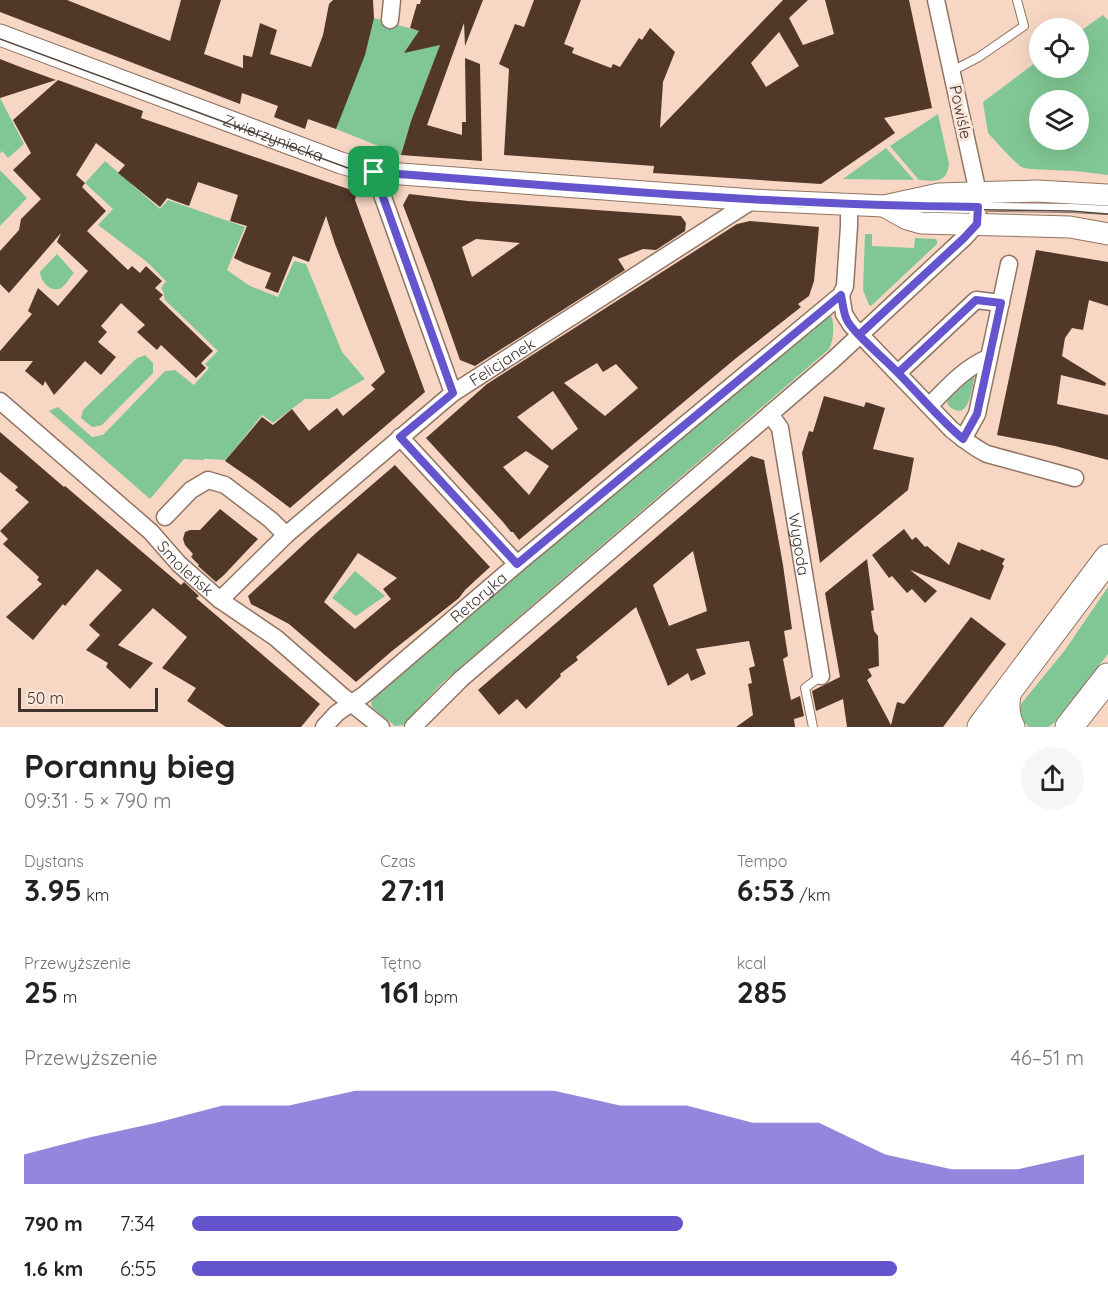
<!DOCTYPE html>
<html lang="pl">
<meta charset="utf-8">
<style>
body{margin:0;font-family:Quicksand,sans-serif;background:#f6f6f6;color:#222;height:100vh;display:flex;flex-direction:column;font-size:22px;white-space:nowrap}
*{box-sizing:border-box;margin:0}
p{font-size:20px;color:#767676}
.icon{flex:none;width:33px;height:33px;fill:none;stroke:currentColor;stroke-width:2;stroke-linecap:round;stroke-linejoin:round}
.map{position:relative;height:727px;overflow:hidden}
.sheet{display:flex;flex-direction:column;background:#fff;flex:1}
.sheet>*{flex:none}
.controls{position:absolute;left:1029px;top:18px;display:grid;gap:12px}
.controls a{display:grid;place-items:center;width:60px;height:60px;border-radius:50%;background:#fff;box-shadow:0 6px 24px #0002;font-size:30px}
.scale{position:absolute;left:18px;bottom:15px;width:140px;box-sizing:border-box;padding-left:6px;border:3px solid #41342d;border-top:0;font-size:16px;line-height:21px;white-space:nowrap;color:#41342d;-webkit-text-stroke:4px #fbe7db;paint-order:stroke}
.pin{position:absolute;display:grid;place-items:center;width:51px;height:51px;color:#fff;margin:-26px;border-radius:12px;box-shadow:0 3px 9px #0006}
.round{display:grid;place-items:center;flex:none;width:63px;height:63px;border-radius:32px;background:#f6f6f6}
.overview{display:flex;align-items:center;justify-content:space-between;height:102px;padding:0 24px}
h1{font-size:33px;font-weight:700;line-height:45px}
.metrics{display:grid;grid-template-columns:repeat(3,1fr);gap:9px;height:102px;padding:6px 24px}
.metrics div{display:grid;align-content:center}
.metrics b{font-size:30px;font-weight:700}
.metrics small{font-size:16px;font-weight:400}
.metrics p{font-size:16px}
.chart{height:168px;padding:12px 24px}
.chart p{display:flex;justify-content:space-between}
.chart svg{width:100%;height:108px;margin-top:6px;fill:#6455ce;opacity:.7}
ul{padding:0 24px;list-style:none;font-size:20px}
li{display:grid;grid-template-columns:96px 72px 1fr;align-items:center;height:45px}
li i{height:15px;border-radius:8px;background:#6455ce}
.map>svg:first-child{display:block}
.green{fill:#81c795;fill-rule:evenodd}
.building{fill:#523829;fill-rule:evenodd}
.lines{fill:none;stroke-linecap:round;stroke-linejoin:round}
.service-casing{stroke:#917463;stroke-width:10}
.minor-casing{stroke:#917463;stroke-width:19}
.tertiary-casing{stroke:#917463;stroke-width:23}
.primary-casing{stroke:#917463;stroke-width:29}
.service{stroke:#fff;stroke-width:8}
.minor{stroke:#fff;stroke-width:16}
.tertiary{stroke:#fff;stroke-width:21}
.primary{stroke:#fff;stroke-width:27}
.tram{stroke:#584940;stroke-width:1.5}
.route-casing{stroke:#fff;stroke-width:12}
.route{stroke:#6455ce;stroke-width:8}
.labels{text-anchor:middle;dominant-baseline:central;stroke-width:6;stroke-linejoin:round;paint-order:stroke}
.street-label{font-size:16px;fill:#41342d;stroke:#fbe7db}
</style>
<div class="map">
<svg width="1108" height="727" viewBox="0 0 1108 727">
<rect width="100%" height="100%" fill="#f7d7c4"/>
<path class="green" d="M1103,15L1108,20V175L1075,171L1029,169L1021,167L1010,157L988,133L983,102L1039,60L1040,68H1078L1079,32ZM1040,100H1078V140H1040Z
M374,18L443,38L411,121L401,155L336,129Z
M0,98L24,144L8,158L2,151L0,154Z
M938,114L949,164C947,184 934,181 919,180L890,146Z
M886,148L914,180L843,179Z
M105,161L160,209L168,200L245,227L227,270L250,286L278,297L294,261L306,264L342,352L365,379L329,399H305L273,423L262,415L226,460L206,459L205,458L204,460L184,459L150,499L49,411L58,407L92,437L103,435L165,371L175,370L194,385L209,368L205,364L218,351L165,300L163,291L161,288L166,281L147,262L98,225L113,209L85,183Z
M0,170L27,198L0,226Z
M865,234H872V246L914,248L915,238L936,239L937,241V244L871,306L869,305L863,290Z
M57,254L74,273C70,277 66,285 61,288C51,294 40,280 40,272Z
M828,315L832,317C834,327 834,342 828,350L442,683L403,725L395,726L373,708L371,704L374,697L715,405Z
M145,355L153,363V373L102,425L92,427L81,418L83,410L137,358Z
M975,374C972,388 969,425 948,405L947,399L971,375Z
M355,571L385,596L356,616L332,598Z
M1108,587V654L1054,723L1048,727H1029C1021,721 1018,713 1021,704L1065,650Z"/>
<path class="building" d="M0,0H67L170,41L181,0H221L204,54L243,68V55L252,57L260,23L277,30L270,54L311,67L323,35L329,4L333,0H373L374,18L365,55L336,129L308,119L305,129L274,117L278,106L242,93L240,104L0,12Z
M421,0H483L465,46L464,23L427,125L462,135V122H466L465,58L480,64L482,161L401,155L411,121L440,45L404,53L419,31L410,28L417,4H420Z
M534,0H581L564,44L574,48L572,53L611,68L613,64L620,67L639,38L642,40L650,28L675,52L663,82L660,128L783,0H808L789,18L803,45L834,34L825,0H909L932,108L884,118L895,133L821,184L653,173L654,166L504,155L509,69L499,64L515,24L524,27ZM779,32L799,66L766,87L751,63Z
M0,59L23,68L56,80L0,98Z
M58,80L143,111L141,118L357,192L355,200L425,392L290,508L257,483L225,461L262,417L273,425L292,409L309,431L337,408L343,416L375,389L371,385L385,372L335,244L326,216L309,262L293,256L278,293L265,288L271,273L244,263L234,258L247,226L230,221L238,195L198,182L189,206L167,198L160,207L118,173L125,165L96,143L76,175L85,183L82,187L106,211L87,231L128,270L132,266L140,273L146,266L162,281L155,288L163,295L159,299L213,351L201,363L206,368L196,378L161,345L157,350L137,332L145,325L121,303L101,326L107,332L98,342L116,357L101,375L85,361L54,395L45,381L43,386L25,371L33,361H0V351L32,314L28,311L38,288L58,306L88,271L57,242L61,233L9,293L0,284V251L19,230L21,219L41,199L13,170L31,153L13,120Z
M409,194L468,201L681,216L686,223L685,231L656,250L643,249L618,259L625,270L475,366L460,360L432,281L403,205ZM476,239L520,243L472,277L462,247Z
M750,221L819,227L814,281L809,296L798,304L801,307L735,359L519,540L513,532H511L503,522L426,438L487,384L737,224ZM597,363L603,372L616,364L638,388L605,416L564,383ZM553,391L578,429L552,450L517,417ZM526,451L549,466L529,495L503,467Z
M1036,250L1108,262V306L1089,300L1083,330L1072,328L1065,338L1062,356L1106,383L1105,386L1061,375L1057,404L1108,415V460L1055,446L997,435Z
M824,396L864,407L866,402L885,408L873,449L914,458L908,490L820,563L802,453L809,431L813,432Z
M0,432L64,487L65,486L181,585L184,582L199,596L196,598L320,704L301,727H226L187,701L196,688L162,668L187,637L153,608L118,645L153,663L130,689L106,667L108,663L86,650L100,635L89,625L122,590L97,569L65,606L63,604L33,640L6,617L42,584L37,580L39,577L3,544L8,539L0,531L29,502L15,490L18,487L0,472Z
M751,456L764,460L783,565L792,629L784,631L788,656L783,659L791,700L800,696L804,716L794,719L795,727H736L753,715L748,684L752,683L749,668L755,666L749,641L696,649L706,674L691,681L688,673L668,686L636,607L576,657L578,660L560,674L561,676L526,709L517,699L499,715L478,690ZM693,551L707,611L669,626L653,585Z
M395,465L490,567L465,590L459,598L392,651L356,682L289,624L251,604L248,596L316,533ZM358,553L397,578L383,589L391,599L355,629L324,602Z
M220,509L258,539L224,575L216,582L198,566L199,565L191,557L193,554L185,545L183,539L185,532L190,530H200Z
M904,529L912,540L916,537L925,547L927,546L949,565L958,542L980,551L981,549L1005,559L1002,564L1004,566L990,600L910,570L937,591L925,603L912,589L907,593L892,576L889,578L872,555Z
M867,559L874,610L871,611L874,631L878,636L879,666L868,669L872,676L867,680L891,725L897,702L904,704L971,617L1006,644L943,727H847L843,699L816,711L812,691L840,677L825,593Z"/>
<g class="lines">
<g class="service-casing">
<path id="service" d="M952,71L979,57L1024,26L1017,0
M923,206L1071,208L1108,210
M813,727L805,688L821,676"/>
</g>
<g class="minor-casing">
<g id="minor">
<path d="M390,20L392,0"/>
<path d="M374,172L453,393"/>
<path d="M841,295L844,314L851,325L952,430C964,439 974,448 987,454L1075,478"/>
<path d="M898,373L976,300L1001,303"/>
<path id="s1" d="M0,401L151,532L179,564L220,600L276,638L341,695L381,727"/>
<path d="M929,406C947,388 964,368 988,358"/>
<path id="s2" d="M770,414L780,428L821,676"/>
<path d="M400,437L517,564"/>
<path d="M963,439L977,414L1009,264"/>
<path d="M165,517L191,490L208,480L225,485L271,520L286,535"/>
<path id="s3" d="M220,600L286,535L453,393L753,200"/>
<path id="s4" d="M324,727L337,713L365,694L517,564L841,295L845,286L849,226V204"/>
<path d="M413,727L461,679L833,360L964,238L977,224L978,193L936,0"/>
</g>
</g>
<g class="tertiary-casing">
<g id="tertiary">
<path id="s5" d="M0,35L341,163L374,172L753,200L884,206L939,194L1037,191L1108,195"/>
<path d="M884,206L907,219L921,223L1070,227L1108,234"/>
</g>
</g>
<g class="primary-casing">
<path id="primary" d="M1007,694C1005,706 1005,716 1011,727
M981,727L1108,558
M1069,727L1108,677"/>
</g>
<use href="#service" class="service"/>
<use href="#minor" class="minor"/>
<use href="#tertiary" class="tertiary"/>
<use href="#primary" class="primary"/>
<path class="tram" d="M0,39L356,171L381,177L804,207L1070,211L1108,214"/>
</g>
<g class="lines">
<g class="route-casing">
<path id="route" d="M374,172L453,393L400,437L517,564L841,295C843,304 843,314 848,322C859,339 883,357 897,372C919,394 939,419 963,439L977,414L1001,303L976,300L898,373L859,335L964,238L977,224L978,207C777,205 575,188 374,172"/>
</g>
<use href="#route" class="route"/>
</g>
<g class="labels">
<g class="street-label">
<text transform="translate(961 112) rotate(78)">Powiśle</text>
<text stroke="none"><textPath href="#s5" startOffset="292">Zwierzyniecka</textPath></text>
<text stroke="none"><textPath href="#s3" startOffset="370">Felicjanek</textPath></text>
<text stroke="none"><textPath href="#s2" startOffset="135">Wygoda</textPath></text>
<text stroke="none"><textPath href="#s1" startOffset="250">Smoleńsk</textPath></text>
<text stroke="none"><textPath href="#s4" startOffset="202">Retoryka</textPath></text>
</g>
</g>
</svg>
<div class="controls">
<a><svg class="icon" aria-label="locate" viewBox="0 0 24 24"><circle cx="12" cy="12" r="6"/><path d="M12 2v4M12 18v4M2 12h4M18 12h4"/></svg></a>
<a><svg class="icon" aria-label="layers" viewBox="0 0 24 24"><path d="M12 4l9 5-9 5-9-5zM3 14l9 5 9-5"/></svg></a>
</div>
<div class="scale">50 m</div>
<div class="pin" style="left:374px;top:172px;background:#1e9e55"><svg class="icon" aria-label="arrive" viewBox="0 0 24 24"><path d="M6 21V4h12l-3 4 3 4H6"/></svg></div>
</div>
<section class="sheet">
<div class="overview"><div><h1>Poranny bieg</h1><p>09:31 · 5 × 790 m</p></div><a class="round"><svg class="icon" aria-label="share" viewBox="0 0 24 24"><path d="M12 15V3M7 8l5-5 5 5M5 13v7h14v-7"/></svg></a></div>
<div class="metrics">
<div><p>Dystans</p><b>3.95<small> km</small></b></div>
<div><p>Czas</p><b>27:11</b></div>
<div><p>Tempo</p><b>6:53<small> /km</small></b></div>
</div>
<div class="metrics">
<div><p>Przewyższenie</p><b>25<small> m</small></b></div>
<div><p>Tętno</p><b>161<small> bpm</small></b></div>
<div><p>kcal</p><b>285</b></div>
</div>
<div class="chart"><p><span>Przewyższenie</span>46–51 m</p>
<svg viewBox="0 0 160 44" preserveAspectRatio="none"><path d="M0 44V32L10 25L20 19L30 12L40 12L50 6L60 6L70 6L80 6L90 12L100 12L110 19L120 19L130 32L140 38L150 38L160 32V44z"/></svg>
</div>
<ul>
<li><b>790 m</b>7:34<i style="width:55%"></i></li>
<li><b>1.6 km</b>6:55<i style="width:79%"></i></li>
</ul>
</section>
